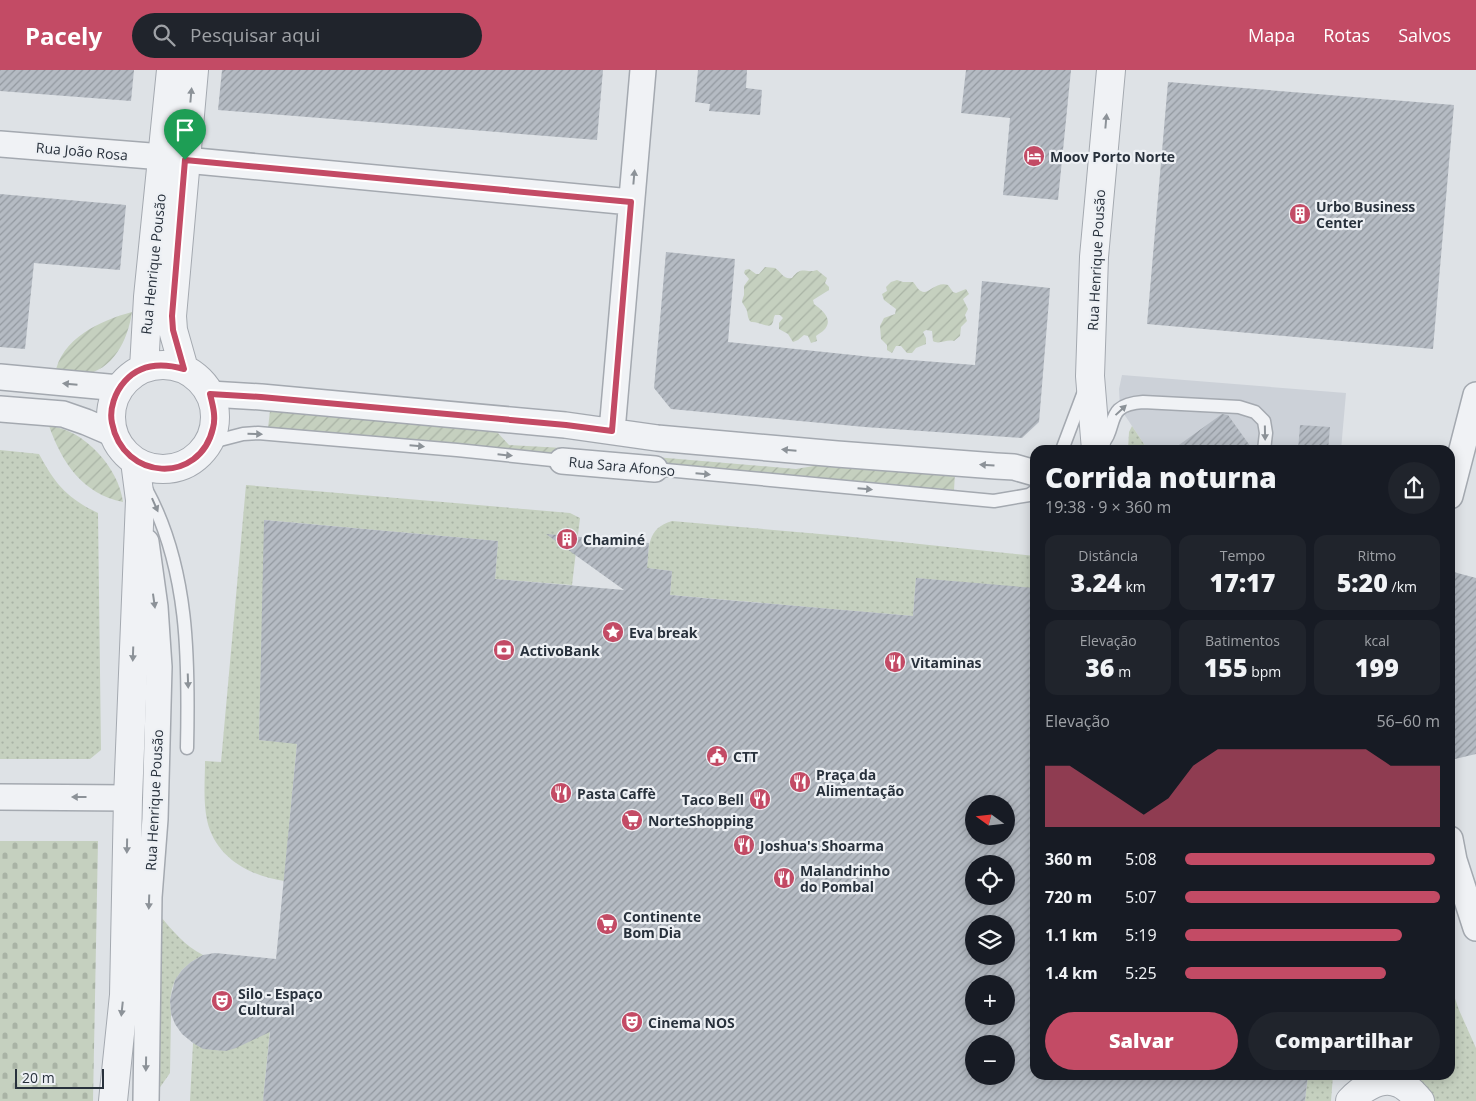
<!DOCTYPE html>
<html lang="pt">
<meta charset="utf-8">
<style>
body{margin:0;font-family:"Open Sans",sans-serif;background:#20242c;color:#f1f3f6;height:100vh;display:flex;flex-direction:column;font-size:19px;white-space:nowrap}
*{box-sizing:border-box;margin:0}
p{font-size:16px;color:#9ea1a6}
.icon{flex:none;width:28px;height:28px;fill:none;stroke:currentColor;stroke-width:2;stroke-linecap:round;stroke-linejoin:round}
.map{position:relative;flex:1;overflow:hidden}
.drawer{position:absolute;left:1030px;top:375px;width:425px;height:635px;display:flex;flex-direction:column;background:#171b24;border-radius:15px;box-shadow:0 2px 12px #0003}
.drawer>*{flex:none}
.needle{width:32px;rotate:285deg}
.fabs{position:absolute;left:965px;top:725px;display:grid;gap:10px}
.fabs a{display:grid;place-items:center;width:50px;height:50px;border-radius:50%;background:#171b24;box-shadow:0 2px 12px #0003;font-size:25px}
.scale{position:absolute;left:15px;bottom:12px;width:89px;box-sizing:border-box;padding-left:5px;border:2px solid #28313c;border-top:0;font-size:14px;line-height:18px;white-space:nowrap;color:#28313c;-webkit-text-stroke:4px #edf0f4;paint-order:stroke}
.pin{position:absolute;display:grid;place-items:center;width:42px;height:42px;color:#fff;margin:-51px -21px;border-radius:50% 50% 50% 0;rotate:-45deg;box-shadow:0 0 5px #0007}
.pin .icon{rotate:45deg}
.round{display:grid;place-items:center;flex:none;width:52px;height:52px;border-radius:26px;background:#20242c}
.head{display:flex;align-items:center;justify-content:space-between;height:85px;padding:0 15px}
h1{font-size:28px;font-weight:800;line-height:38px}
.metrics{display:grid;grid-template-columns:repeat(3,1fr);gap:8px;height:85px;padding:5px 15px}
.metrics div{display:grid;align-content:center;border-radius:12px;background:#20242c;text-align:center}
.metrics b{font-size:25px;font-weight:800}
.metrics small{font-size:14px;font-weight:400}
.metrics p{font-size:14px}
.chart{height:140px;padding:10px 15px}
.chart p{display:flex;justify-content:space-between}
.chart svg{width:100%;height:90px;margin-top:5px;fill:#c34b65;opacity:.7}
.primary-button{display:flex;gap:10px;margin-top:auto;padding:10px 15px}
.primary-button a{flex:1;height:58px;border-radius:30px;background:#c34b65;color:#fff;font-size:20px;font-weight:800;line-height:58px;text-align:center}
.primary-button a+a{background:#20242c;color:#f1f3f6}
ul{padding:0 15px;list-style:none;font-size:16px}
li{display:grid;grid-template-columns:80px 60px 1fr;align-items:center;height:38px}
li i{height:12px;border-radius:6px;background:#c34b65}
header{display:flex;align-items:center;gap:30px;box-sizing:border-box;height:70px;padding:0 25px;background:#c34b65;color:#fff}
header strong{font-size:24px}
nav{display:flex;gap:28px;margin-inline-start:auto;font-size:18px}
.search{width:350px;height:45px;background:#20242c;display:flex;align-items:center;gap:12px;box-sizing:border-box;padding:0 18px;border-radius:28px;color:#9ea1a6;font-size:19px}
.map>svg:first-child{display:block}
.built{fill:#ccd1d8}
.grass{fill:url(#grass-dots)}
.cemetery{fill:url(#cemetery-stones)}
.garden{fill:url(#garden-furrows)}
.building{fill:url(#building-hatch);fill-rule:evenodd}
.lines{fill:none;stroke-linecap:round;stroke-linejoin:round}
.service-casing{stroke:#a4a9b0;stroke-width:15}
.minor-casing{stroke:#a4a9b0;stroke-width:28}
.tertiary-casing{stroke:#a4a9b0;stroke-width:30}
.service{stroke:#f0f2f5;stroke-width:12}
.minor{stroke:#f0f2f5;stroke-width:25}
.tertiary{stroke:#f0f2f5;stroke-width:28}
.oneway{fill:#8c9298}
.route-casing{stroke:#fff;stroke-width:10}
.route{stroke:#c34b65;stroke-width:6}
.labels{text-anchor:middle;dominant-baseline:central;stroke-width:4.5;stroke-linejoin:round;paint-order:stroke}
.street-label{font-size:14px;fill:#28313c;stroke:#edf0f4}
.poi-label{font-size:14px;font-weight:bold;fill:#28313c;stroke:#edf0f4;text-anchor:start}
</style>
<header>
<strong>Pacely</strong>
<div class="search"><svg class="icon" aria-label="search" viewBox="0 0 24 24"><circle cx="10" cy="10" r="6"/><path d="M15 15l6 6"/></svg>Pesquisar aqui</div>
<nav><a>Mapa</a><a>Rotas</a><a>Salvos</a></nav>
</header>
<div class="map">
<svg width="1476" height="1031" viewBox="0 0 1476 1031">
<defs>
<pattern id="grass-dots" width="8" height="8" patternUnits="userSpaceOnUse" patternTransform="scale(1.25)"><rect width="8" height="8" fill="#c5d0bf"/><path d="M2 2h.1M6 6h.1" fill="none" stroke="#a9b3a5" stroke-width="1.8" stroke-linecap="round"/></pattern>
<pattern id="cemetery-stones" width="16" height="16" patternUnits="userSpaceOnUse" patternTransform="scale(1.25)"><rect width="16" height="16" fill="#c5d0bf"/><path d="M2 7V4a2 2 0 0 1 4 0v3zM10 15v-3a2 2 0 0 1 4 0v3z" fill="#a9b3a5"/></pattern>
<pattern id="garden-furrows" width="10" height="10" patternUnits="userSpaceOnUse" patternTransform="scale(1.25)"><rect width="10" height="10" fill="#c5d0bf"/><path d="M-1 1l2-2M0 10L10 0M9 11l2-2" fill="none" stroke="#a9b3a5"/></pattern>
<pattern id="building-hatch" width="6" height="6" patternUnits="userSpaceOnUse" patternTransform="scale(1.25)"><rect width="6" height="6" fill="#b5bbc3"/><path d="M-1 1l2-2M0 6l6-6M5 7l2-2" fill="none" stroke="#9399a0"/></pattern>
</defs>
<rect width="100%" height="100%" fill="#dee2e6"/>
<path class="built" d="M1122,305L1346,323L1341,380H1148L1120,338L1119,319Z"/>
<path class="grass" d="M1132,356L1148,380H1128L1129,362Z
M0,380L39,384C55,414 67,428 98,443L101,680L90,689H0Z
M246,415L570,443L580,448L572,515L495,509L498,471L265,450L259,670L297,673L284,811C249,806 215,787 207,750C203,731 205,710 205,691L221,692Z
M672,451L843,466L1035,486V519L916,508L913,546L670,525L672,501L647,498C649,477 647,458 672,451Z
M160,846C173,861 185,876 203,885L191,892L182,900L175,910L172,919L170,930L171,944L170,1003L156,1023Z
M1450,914L1459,940L1476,978V1031H1433L1404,1005H1450Z
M270,960L263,1031H190L193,973C227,990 240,973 270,960Z
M1308,1005H1333L1331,1031H1305Z"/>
<path class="cemetery" d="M0,771H98L93,1031H0Z"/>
<path class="garden" d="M765,197L775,198C781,202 784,210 792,208C802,195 805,204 817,200L827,208L825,213L829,217V220L813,230L814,234C822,240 835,250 823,261C821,263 818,264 816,266L817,271L811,273L808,266L804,265L798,270L793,272L788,264L779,259V253L783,248L780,245H775C773,248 774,251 772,254C769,259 758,251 751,252C746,247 749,242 745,237C744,235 742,233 742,231L744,225V216L749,209L744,203L745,200L749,199L756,204H759Z
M897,210L903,212H913C916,215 918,220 921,221C928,226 935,211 948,215L953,222L956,223L966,219L969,224L963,229L968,239L965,245L967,251L961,257L960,266L954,271C946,269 939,275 933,271L932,261L926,260L923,262L926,268V274L916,278L912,283H907L901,276H896L892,283L887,280V275L881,269L880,256L884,248L895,244L896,239L884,230L882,224L887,221L886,217L891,212Z
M132,242C128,270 113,301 82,305C74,307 64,305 55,305C60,269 101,250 132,242Z
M270,341L497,362L509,375L563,378V384L268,358Z
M49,356C84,359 119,398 123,432C83,424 62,393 49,356Z
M655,387L796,399L837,392L955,403L954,420L655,393Z"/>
<path class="building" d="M0,0H134L131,31L0,21Z
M222,0H603L597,70L218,40Z
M698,0H747L746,18L762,20L760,45L709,41L710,34L695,32Z
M966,0H1071L1058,130L1003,125L1010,48L961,43Z
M1168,12L1454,35L1433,279L1147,254Z
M0,124L126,135L120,200L34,193L25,279L0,277Z
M666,182L735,189L728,272L872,287L975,295L982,211L1050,218L1039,352L1022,368L865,357L671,339L654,318Z
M1222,344L1228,345L1253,380H1172Z
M1300,355L1330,357L1328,380H1298Z
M264,450L498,471L495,509L624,520L546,464L649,473L647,498L672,501L670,525L703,528L913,546L916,508L1035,518V1005H1308L1305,1031H263L270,962L236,978L226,981L203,979L193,973L182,964L175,954L171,944L170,930L175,910L182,900L191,892L203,885L215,883L276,889L297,674L259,670ZM974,734H1006V766H974ZM974,794H1006V826H974ZM974,854H1006V886H974ZM974,914H1006V946H974ZM974,974H1006V1006H974Z
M1450,501L1476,508V684L1455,689L1450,661Z"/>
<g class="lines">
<g class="service-casing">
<path id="service" d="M208,373L243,364L258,363L457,380L562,391
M1099,378C1120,357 1102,335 1143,332L1239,337L1255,342L1264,351L1266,363L1264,380
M1062,380L1085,319
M655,399L994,431L1029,425L1035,421
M146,419C189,498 189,590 187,678"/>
</g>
<g class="minor-casing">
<path id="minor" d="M0,74L163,87
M185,90L631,132
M0,307L119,318
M210,324L261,327L565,355L657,368L837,384L996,396L1014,397L1035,403
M0,339L63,344L86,352L114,364
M612,361L643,0
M562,391L655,399
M1450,426L1476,325
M0,727L128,728
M1450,769L1454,790L1476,858
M146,1031L149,827L155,749L159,597L155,537L146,472"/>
</g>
<g class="tertiary-casing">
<path id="tertiary" d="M111 347a52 52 0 1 1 104 0a52 52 0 1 1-104 0Z
M144,298L148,227L171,0
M184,299L173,260L172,246L194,0
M1096,380L1090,306L1094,187L1111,0
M113,1031L124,925L128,728L140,430L135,391
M1350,1031C1360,1020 1379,1007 1395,1012C1405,1014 1414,1024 1420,1031"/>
</g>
<use href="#service" class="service"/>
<use href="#minor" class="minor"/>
<use href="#tertiary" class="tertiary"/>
</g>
<defs><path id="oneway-solid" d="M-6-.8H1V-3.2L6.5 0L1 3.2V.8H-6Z" transform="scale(1.25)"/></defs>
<g class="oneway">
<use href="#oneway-solid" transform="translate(191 25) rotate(-85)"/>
<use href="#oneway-solid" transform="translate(1106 51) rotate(-85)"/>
<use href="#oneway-solid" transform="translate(634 107) rotate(-85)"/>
<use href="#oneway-solid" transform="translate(70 314) rotate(-175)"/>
<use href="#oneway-solid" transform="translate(1121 340) rotate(-43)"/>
<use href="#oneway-solid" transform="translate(1265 363) rotate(89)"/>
<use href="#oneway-solid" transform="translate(255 364) rotate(1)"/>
<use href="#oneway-solid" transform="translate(417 376) rotate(5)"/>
<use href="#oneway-solid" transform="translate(789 380) rotate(-175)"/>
<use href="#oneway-solid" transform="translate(505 385) rotate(6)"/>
<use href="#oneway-solid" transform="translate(987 395) rotate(-176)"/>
<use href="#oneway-solid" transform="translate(703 404) rotate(5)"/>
<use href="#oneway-solid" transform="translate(865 419) rotate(5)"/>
<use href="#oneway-solid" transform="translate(155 435) rotate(66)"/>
<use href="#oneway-solid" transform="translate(154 531) rotate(82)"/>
<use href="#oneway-solid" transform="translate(133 584) rotate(92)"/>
<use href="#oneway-solid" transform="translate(188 611) rotate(88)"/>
<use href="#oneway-solid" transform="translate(79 727) rotate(-180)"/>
<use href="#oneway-solid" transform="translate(127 776) rotate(91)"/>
<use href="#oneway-solid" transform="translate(149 832) rotate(92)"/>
<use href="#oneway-solid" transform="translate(122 939) rotate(96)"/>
<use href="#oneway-solid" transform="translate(146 994) rotate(91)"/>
</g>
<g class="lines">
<g class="route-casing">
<path id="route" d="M185,90L631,132L612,361L566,355L261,327L210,324C213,336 216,347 213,358C200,415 123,411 112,353C109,339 115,322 125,311C141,293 163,293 184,299L173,260L172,246Z"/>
</g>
<use href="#route" class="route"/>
</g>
<defs>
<g id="hotel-disc" transform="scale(1.125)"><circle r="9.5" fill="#c34b65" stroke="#edf0f4"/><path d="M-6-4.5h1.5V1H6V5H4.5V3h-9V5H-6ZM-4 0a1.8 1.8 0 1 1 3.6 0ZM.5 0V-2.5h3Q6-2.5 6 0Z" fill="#fff"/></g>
<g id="building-disc" transform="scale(1.125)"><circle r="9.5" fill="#c34b65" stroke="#edf0f4"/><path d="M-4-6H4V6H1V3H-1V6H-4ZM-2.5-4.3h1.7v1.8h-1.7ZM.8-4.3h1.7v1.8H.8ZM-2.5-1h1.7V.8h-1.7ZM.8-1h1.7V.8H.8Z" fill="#fff"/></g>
<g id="sight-disc" transform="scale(1.125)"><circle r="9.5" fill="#c34b65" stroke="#edf0f4"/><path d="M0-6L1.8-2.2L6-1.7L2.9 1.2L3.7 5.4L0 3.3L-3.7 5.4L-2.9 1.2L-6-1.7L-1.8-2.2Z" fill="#fff"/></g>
<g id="bank-disc" transform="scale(1.125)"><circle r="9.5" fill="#c34b65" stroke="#edf0f4"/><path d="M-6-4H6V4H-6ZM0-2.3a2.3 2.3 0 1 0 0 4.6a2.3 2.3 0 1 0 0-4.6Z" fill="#fff"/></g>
<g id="restaurant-disc" transform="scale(1.125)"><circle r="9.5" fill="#c34b65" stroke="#edf0f4"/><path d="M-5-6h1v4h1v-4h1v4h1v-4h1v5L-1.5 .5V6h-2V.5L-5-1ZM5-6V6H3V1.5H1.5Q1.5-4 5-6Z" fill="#fff"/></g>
<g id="civic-disc" transform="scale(1.125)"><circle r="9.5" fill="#c34b65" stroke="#edf0f4"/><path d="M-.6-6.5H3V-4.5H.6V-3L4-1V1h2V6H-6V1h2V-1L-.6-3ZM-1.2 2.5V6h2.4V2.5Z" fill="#fff"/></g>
<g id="supermarket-disc" transform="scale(1.125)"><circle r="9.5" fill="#c34b65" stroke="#edf0f4"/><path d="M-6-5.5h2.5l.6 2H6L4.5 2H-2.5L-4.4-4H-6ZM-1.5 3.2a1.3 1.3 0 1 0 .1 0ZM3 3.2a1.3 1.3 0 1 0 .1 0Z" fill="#fff"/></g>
<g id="theatre-disc" transform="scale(1.125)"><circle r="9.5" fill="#c34b65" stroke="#edf0f4"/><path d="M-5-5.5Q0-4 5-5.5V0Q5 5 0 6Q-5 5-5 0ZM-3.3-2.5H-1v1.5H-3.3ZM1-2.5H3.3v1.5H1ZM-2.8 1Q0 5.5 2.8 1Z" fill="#fff"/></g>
</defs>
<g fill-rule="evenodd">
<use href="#hotel-disc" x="1034" y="86"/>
<use href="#building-disc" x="1300" y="144"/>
<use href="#building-disc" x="567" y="469"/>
<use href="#sight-disc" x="613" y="562"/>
<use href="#bank-disc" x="504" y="580"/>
<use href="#restaurant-disc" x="895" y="592"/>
<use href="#civic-disc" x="717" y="686"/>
<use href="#restaurant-disc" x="800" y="712"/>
<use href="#restaurant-disc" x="561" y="723"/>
<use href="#restaurant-disc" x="760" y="729"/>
<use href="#supermarket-disc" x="632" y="750"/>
<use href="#restaurant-disc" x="744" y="775"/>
<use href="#restaurant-disc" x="784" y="808"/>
<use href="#supermarket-disc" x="607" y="854"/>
<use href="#theatre-disc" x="222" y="931"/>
<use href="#theatre-disc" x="632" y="952"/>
</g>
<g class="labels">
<g class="street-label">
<text transform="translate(82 81) rotate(5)">Rua João Rosa</text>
<text transform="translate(1096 190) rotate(-87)">Rua Henrique Pousão</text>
<text transform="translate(153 194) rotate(-84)">Rua Henrique Pousão</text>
<text transform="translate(622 396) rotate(5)">Rua Sara Afonso</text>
<text transform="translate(154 730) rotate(-87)">Rua Henrique Pousão</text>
</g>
<g class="poi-label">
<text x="1050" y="86">Moov Porto Norte</text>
<text x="1316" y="136">Urbo Business<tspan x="1316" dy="16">Center</tspan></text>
<text x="583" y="469">Chaminé</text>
<text x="629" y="562">Eva break</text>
<text x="520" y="580">ActivoBank</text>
<text x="911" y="592">Vitaminas</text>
<text x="733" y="686">CTT</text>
<text x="816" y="704">Praça da<tspan x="816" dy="16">Alimentação</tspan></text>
<text x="577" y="723">Pasta Caffè</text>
<text x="744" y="729" text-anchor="end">Taco Bell</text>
<text x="648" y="750">NorteShopping</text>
<text x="760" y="775">Joshua's Shoarma</text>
<text x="800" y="800">Malandrinho<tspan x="800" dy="16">do Pombal</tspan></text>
<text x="623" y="846">Continente<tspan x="623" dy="16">Bom Dia</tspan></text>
<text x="238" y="923">Silo - Espaço<tspan x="238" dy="16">Cultural</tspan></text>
<text x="648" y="952">Cinema NOS</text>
</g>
</g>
</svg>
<div class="fabs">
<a><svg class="needle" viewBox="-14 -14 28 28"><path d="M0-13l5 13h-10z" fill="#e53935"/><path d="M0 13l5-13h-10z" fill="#9ea1a6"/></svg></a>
<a><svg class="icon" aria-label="locate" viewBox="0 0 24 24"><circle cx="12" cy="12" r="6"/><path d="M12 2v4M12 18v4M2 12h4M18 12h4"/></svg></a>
<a><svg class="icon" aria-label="layers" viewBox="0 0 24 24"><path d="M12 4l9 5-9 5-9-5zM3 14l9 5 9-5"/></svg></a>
<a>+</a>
<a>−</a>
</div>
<div class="scale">20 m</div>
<div class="pin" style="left:185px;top:90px;background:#1e9e55"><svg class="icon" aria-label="arrive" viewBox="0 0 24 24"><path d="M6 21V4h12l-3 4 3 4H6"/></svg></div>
<section class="drawer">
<div class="head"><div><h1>Corrida noturna</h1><p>19:38 · 9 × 360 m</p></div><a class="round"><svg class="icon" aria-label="share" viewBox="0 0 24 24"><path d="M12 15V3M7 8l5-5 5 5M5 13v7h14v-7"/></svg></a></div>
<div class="metrics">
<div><p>Distância</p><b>3.24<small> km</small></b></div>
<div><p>Tempo</p><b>17:17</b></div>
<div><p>Ritmo</p><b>5:20<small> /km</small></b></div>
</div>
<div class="metrics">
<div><p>Elevação</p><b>36<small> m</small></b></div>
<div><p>Batimentos</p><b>155<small> bpm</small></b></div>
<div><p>kcal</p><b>199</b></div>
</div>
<div class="chart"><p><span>Elevação</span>56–60 m</p>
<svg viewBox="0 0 160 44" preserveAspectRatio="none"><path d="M0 44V14L10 14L20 22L30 30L40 38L50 30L60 14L70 6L80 6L90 6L100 6L110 6L120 6L130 6L140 14L150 14L160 14V44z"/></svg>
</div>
<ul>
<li><b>360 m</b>5:08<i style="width:98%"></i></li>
<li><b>720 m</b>5:07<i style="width:100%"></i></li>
<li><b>1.1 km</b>5:19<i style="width:85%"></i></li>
<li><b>1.4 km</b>5:25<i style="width:79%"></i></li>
</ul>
<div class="primary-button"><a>Salvar</a><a>Compartilhar</a></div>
</section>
</div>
